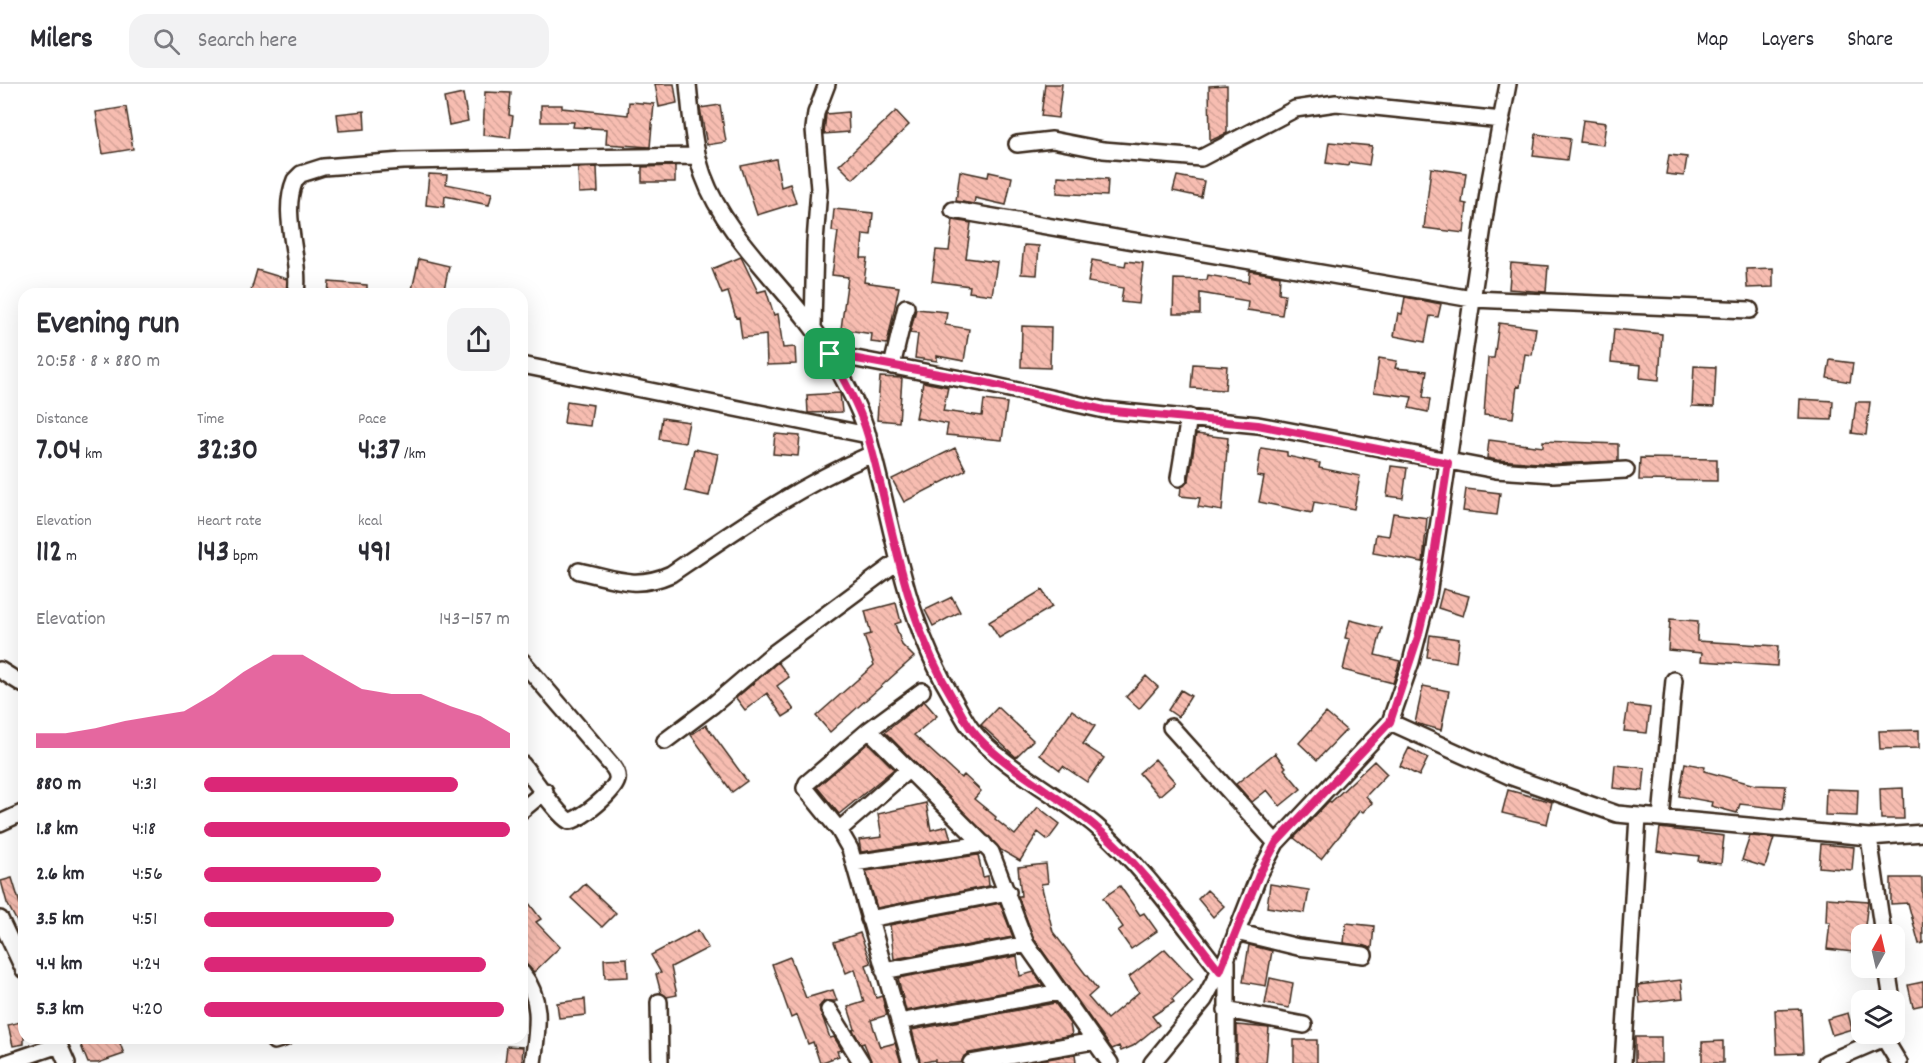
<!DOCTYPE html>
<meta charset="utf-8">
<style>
body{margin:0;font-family:Dekko,sans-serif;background:#f2f2f3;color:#2b2b33;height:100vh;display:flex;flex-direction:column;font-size:22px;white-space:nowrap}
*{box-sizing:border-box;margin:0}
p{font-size:20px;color:#7c7c81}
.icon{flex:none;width:33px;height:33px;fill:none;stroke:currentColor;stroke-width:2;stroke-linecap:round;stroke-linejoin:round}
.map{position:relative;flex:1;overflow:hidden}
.drawer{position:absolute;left:18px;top:204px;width:510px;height:756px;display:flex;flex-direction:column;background:#fff;border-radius:18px;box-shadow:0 6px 24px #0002}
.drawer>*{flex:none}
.needle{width:39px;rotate:8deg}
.controls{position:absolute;left:1851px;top:840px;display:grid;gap:12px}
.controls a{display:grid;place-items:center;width:54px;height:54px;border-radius:12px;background:#fff;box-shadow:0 6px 24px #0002;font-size:30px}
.pin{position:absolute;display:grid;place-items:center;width:51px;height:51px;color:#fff;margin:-26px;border-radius:12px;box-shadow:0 3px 9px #0006}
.round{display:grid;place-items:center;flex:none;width:63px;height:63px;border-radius:18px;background:#f2f2f3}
.summary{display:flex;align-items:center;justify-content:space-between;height:102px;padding:0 18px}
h1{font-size:33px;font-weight:800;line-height:45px}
.stats{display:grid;grid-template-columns:repeat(3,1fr);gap:9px;height:102px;padding:6px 18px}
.stats div{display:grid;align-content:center}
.stats b{font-size:30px;font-weight:800}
.stats small{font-size:16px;font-weight:400}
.stats p{font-size:16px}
.chart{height:168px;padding:12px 18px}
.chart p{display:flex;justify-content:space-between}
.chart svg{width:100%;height:108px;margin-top:6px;fill:#db2777;opacity:.7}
ul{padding:0 18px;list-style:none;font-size:20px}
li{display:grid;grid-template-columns:96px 72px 1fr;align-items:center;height:45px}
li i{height:15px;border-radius:8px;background:#db2777}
header{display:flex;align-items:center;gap:36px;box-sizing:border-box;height:84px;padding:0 30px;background:#fff;border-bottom:2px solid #e1e1e2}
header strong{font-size:28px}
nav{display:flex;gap:33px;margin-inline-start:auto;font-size:21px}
.search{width:420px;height:54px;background:#f2f2f3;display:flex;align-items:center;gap:15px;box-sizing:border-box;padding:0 21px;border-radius:18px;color:#7c7c81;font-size:22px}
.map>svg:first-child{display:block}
.building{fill:url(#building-back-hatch);stroke:#3b2a1e;stroke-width:1.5}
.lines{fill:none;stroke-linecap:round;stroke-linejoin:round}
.minor-casing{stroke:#3b2a1e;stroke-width:20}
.minor{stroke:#fff;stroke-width:15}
.route-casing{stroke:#fff;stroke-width:12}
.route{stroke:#db2777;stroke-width:8}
</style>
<header>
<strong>Milers</strong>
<div class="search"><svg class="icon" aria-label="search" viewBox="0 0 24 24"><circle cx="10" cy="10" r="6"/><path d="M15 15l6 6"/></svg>Search here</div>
<nav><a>Map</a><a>Layers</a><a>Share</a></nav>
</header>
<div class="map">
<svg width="1923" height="979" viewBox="0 0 1923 979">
<defs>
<pattern id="building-back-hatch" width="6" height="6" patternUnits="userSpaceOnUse" patternTransform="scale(1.5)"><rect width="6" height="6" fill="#f7bdb1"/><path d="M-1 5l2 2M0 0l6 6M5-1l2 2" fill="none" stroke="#d5a398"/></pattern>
</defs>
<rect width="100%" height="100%" fill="#fff"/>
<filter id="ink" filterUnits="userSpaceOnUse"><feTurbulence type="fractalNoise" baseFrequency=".0167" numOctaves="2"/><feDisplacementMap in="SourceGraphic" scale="12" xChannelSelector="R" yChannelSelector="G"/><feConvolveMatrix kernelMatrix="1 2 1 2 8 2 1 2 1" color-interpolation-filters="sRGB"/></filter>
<g filter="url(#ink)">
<path class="building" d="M655,0H674L677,19L659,23Z
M1045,0H1062L1058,34L1041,32Z
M1227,1V49L1210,57L1209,2Z
M485,8L511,9L509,31L513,32L510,54L483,51Z
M463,10L468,37L449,41L444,14Z
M629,18L654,20L650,63L606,60L607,45L573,43L574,38H541V21H562V24L628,31Z
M720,21L726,58L707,61L700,24Z
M126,23L133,65L103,70L96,28Z
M364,27L365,45L339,47L337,30Z
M896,27L909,41L853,95L839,81Z
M848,28L849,48L824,50L826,30Z
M1583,36L1606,39L1603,61L1580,58Z
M1536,50L1570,55L1567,76L1533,72Z
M1329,58L1372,62L1369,81L1349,78L1348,82L1326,79Z
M1669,71L1687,73L1684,92L1666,90Z
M776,75L781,103L790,100L796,119L757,131L741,82Z
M675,82V98H642V83Z
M597,83L598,108L579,109L578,84Z
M1431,84L1466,89L1462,119L1467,120L1464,149L1424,144Z
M960,87L988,93L989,88L1012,93L1006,121L975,114L974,120L956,117Z
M429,90L447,91L446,100L492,109L489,121L445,112L444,123L426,121Z
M1058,92L1108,95L1107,112L1057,109Z
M1177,92L1204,97L1201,113L1173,107Z
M834,125L873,129L871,151L863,150L861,174H867L864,198L899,203L887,260L871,258L872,250L841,245L848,193L832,191L838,148L832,147Z
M953,136L971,139L966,174L997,178L992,211L969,208L970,202L932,197L936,166L949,167Z
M1024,161L1039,162L1037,191L1021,190Z
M741,173L758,208L766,206L774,231L778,230L783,264L795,263L796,280L767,281L766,251L742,254L739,233L736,234L728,208L722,210L712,185Z
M419,175L449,182L443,210H411Z
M1092,176L1125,182L1126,177L1143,179L1139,220L1121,218L1123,204L1088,198Z
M1511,179L1548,182L1546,208L1509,205Z
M1773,184V203L1747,204L1746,185Z
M257,186L287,195L286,210H250Z
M1250,187L1280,192L1279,209L1285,210L1282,231L1247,226L1248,217L1200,209V230H1173L1174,195L1207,196L1208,191L1249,198Z
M329,198L367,201V210H328Z
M1405,213L1441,220L1438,233L1430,232L1425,258L1394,252L1398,229L1402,230Z
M916,225L947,228L945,241L969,245L964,277L937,272V277L915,274L918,250L910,249Z
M1499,239L1536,244L1532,271L1525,270L1520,303L1517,302L1513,334L1484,331L1488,274H1494Z
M1022,242L1051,243L1050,284L1021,283Z
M1614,245L1662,250L1659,296L1640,294L1641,281L1611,278Z
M1379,274L1397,277L1395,284L1427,287L1423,313L1430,315L1428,328L1409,324L1412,313L1374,308Z
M1830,276L1853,279L1850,298L1827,294Z
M1193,280L1227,282L1225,306L1191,304Z
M1694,282L1716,283L1714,323L1692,322Z
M880,293L902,294L899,338L877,336Z
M923,298L948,303L943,327L982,332L984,316L1007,319L1002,356L946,351L948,340L916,334Z
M840,309L842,328L808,329L807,311Z
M1800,315L1833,317L1832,336L1799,335Z
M567,317L593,321L590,342L564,339Z
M1856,318H1870L1866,351L1852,349Z
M662,334L689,338L685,359L659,355Z
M775,350L800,352L798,372L773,370Z
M1196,350L1228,354L1222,427L1198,423L1200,414L1180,412L1181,403L1189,396Z
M1489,356L1543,363V357L1618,360V377L1553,380L1497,376L1487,374Z
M955,364L966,386L904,418L892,395Z
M1261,364L1287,368V372L1320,379L1319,384L1360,392L1354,425L1314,418L1312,429L1259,418L1264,393L1257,392Z
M694,365L718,370L709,412L685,407Z
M1640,374L1717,375V397L1639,396Z
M1391,382L1407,384L1403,414L1387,412Z
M1466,405L1500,409L1497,431L1463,427Z
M1393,429L1427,434L1423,478L1373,469L1376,450L1389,452Z
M1443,505L1469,512L1463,532L1438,524Z
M1042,506L1052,523L999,554L989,538Z
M952,513L960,528L933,542L925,526Z
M896,519L901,538L895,540L902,561L914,573L830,648L816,632L874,581L864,552L871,550L865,527Z
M1670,535L1698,537L1697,557L1778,562L1777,582L1701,577L1702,569L1668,566Z
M1350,536L1382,544L1375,571L1400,577L1393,599L1343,586L1350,555L1345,554Z
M1430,551L1459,555L1456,578L1427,573Z
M778,578L789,593L777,602L794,626L783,633L767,609L745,626L736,614Z
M1146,592L1158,603L1139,625L1126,613Z
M1423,602L1449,607L1441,646L1415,639Z
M1181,606L1191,612L1178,633L1168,626Z
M924,617L937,632L914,651L961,694L964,691L981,707L974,715L996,733L995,735L1015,751L1038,723L1060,740L1048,756L1038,748L1020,777L1001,766L885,648Z
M1628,621L1650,624L1647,649L1624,647Z
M998,623L1033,656L1016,673L981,641Z
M1072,626L1095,642L1083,660L1104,674L1087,698L1063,682L1060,686L1040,671Z
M1326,629L1346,646L1317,676L1299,659Z
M706,641L747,697L732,708L691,651Z
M1919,646V664L1880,665L1879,647Z
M868,659L894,685L839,730L817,703Z
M1409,664L1428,674L1419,692L1400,682Z
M1275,669L1286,683L1284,685L1301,705L1280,722L1267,706L1252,718L1236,700Z
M1155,675L1175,698L1159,712L1139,689Z
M1374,677L1387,690L1366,712L1372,719L1363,728L1360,726L1321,775L1294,754L1329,717L1331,718Z
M1685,679L1705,683L1704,687L1755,701L1786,702L1783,725L1740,720L1737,729L1711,722L1712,718L1679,712Z
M1615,681L1645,684L1643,707L1613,704Z
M1903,704L1904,735H1881L1880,705Z
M1826,705L1858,706L1857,732L1825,731Z
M1508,706L1552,718L1547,740L1502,729Z
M926,719L931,746L947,742L951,755L861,768L859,756L882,753L878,730Z
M1660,744L1724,752L1721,780L1698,777L1699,772L1657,767Z
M1750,752L1774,754L1765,783L1742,776Z
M1821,760L1854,763L1852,786L1819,783Z
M978,771L983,793L988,792L989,802L877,824L866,787Z
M1046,780L1048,799L1041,800L1053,848L1097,905L1088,913L1107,935L1139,908L1129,893L1165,865L1193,895L1172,915L1174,918L1152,932L1159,941L1133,962L1121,967L1119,962L1112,965L1034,855L1018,812H1021L1018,783Z
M12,794L20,820L24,818V851L7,819L1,797Z
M1891,794H1922L1923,859L1919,860L1908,819L1891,820Z
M585,800L616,829L602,843L571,814Z
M1270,800L1309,806L1305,829L1267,823Z
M1120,802L1140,831L1144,829L1157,847L1131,865L1118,847L1123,843L1103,814Z
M1207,806L1224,822L1213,833L1198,815Z
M522,810L541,835L536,838L560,863L534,888L522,876Z
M1827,814L1868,817L1864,850H1862V869L1827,865L1830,838H1826Z
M1000,819L1013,853L894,875L890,841Z
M1346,839L1374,842L1372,864L1344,859Z
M698,846L708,864L671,883L677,911L667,913L661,909L656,890L661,889L651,871Z
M860,849L871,879L866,881L876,914L882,912L887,931L871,936L880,963L895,959L901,979H872L864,959L861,960L853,946L855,945L848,923L864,918L855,885L846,889L834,858Z
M1249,861L1272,867L1266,902L1243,898Z
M1017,872L1020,892L1034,888L1043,901L906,927L898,894Z
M790,873L806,914L833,906L837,917H824L819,923L830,954L834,953L842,966L837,967L839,972L820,979L813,958L808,960L797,931L791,934L772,880Z
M627,874L628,893L605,894L604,875Z
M1270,894L1293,899L1289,924L1265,920Z
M1681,896L1683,914L1640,919L1638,901Z
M1923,898V921L1913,923L1908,901Z
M585,915L586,931L559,934L557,919Z
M1055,919L1070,940L1072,951L969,969L964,972L961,979H935V976L920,979L912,946Z
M1801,925L1803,969L1777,970L1775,926Z
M1848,929L1852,945L1832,951L1827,935Z
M24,937V960L13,962L8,941Z
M1237,941L1269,944L1266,979H1237Z
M1635,953H1661V979H1635Z
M78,954H118L124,970L98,979H88Z
M1294,956H1317V979H1294Z
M1723,957V979H1702V958Z
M507,962L523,963L522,979H505Z
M1075,970L1076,979H1026Z"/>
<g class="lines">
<g class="minor-casing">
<path id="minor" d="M688,0C691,30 693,62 703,91C728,160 794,208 830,270L982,299L1104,326L1258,341L1496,386L1553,390L1626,386
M1017,60L1052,56L1103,66L1201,74L1295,25L1336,19L1502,36
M953,126L1472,215L1750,226
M296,210C301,172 280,131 295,96L301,90L323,83L403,77L697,72
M813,242L815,158L819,105L814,45L816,29L827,0
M830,270C844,297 860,323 868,352C895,447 902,531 955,618C960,627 965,637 971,645C999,681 1060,712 1096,742C1144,783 1181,838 1220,887
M522,281L868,351
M892,282L906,223
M1179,394L1189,333
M579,487C616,495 635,506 671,490C737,445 798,402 872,370
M522,577L613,683C616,687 618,691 617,696C614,708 581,736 569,737C558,732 532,692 522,680
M0,586L24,601
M1390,638L1509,692L1617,730L1869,753L1923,749
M1171,643L1276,759
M869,646L991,768L1026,860L1110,979
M665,657L713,621L774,569L897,478
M522,726L545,707
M1661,734L1674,596
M0,739L24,728
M839,746L908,686
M1869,753L1883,850
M854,779L984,760
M0,835L24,886
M869,835L1008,808
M1236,848L1298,863L1364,871
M1887,884L1892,916
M884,887L1026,860
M522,889C544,917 537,946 533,979
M659,918L660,979
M829,926L862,979
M1226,926L1304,941
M899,938L1059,908
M56,954L67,979
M1884,954L1899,979
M274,957L284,954
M6,979L59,961
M911,979L850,765L839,746L805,704L807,699L869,646L922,607
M971,979L1094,957
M1152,979L1204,916L1227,873L1259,791L1276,759L1390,638L1411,578L1428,511L1490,96L1508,0
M1227,979V877
M1623,979L1638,732
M1826,979L1884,954L1888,950"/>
</g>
<use href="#minor" class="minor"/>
</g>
</g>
<g class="lines" filter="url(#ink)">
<g class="route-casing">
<path id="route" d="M830,270L982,298L1104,326L1258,341L1448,379L1428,511L1418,553L1390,638L1276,759L1259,791L1220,887C1181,838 1144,783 1096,743C1061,712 998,681 971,645C965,637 960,627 955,618C902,531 895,447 868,352C860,323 844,297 830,270Z"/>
</g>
<use href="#route" class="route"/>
</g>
</svg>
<div class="controls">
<a><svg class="needle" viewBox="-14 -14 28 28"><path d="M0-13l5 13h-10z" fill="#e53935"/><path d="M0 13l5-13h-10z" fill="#7c7c81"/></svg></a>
<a><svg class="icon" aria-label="layers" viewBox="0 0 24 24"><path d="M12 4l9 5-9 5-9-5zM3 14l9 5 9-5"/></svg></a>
</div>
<div class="pin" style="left:830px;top:270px;background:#1e9e55"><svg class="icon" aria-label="arrive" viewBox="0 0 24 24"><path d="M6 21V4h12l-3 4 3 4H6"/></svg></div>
<section class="drawer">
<div class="summary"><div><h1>Evening run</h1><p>20:58 · 8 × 880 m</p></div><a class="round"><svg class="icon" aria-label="share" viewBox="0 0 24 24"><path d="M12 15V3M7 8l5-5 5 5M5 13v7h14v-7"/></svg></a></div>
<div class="stats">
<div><p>Distance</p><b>7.04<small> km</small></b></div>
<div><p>Time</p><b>32:30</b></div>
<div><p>Pace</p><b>4:37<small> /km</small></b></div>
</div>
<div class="stats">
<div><p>Elevation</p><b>112<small> m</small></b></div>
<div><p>Heart rate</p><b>143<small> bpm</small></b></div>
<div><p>kcal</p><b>491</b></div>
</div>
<div class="chart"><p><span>Elevation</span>143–157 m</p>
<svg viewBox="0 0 160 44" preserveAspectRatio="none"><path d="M0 44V38L10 38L20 36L30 33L40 31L50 29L60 22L70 13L80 6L90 6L100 13L110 20L120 22L130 22L140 27L150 31L160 38V44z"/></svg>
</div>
<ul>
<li><b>880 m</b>4:31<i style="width:83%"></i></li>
<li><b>1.8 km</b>4:18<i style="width:100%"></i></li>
<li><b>2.6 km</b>4:56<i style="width:58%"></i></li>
<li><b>3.5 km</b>4:51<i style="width:62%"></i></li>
<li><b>4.4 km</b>4:24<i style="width:92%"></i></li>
<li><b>5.3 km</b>4:20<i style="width:98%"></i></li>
</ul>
</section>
</div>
